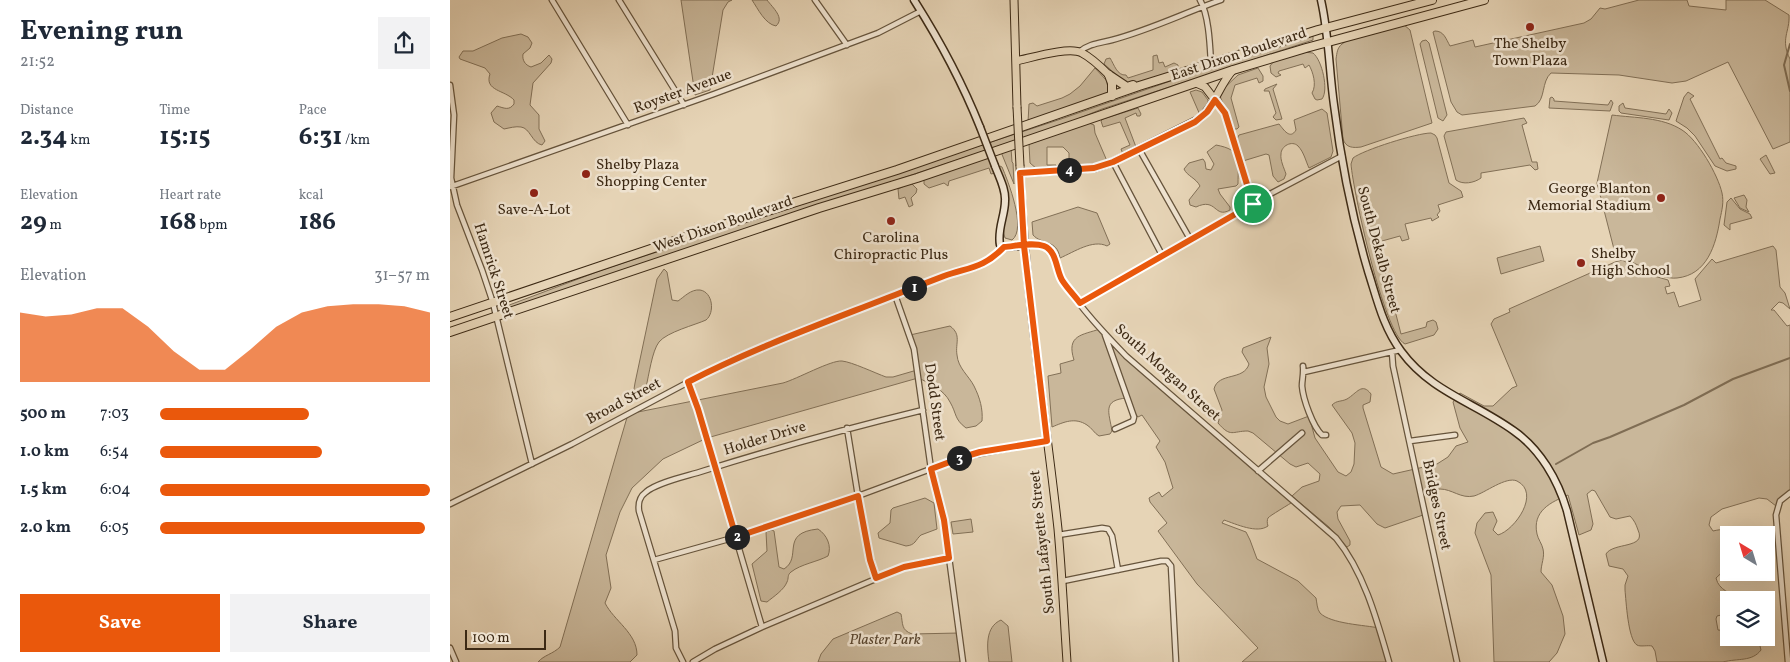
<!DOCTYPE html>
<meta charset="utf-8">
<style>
body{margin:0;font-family:Vollkorn,serif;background:#f2f2f3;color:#1f2937;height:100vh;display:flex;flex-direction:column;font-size:19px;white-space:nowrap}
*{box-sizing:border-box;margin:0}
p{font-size:16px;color:#747a83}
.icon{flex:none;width:28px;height:28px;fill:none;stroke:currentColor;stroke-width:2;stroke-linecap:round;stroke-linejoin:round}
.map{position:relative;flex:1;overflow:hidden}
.sheet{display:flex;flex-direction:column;background:#fff;width:450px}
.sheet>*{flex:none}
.needle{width:32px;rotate:322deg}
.tools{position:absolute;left:1270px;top:526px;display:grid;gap:10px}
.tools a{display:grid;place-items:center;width:55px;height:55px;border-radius:0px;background:#fff;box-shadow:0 5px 20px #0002;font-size:25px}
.scale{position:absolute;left:15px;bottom:12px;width:81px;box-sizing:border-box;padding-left:5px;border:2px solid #3c2914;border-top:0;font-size:14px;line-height:18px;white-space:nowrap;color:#3c2914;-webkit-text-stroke:4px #efe3d0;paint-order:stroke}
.pin{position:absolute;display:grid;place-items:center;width:42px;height:42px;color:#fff;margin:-21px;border:2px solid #fff;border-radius:50%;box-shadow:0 1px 5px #0007}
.km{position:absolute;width:25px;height:25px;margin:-12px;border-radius:50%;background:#222;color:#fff;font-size:14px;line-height:25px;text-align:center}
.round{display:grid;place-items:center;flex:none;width:52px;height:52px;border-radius:0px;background:#f2f2f3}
.headline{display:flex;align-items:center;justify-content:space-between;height:85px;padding:0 20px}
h1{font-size:28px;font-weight:700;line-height:38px}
.metrics{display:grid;grid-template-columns:repeat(3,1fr);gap:8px;height:85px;padding:5px 20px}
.metrics div{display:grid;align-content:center}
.metrics b{font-size:25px;font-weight:700}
.metrics small{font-size:14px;font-weight:400}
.metrics p{font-size:14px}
.chart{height:140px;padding:10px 20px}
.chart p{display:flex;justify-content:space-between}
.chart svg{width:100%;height:90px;margin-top:5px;fill:#ea580c;opacity:.7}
.primary-button{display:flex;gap:10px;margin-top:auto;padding:10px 20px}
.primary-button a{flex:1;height:58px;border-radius:0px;background:#ea580c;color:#fff;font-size:20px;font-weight:700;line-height:58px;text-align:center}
.primary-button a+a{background:#f2f2f3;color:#1f2937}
ul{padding:0 20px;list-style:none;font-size:16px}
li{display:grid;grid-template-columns:80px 60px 1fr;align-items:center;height:38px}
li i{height:12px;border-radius:6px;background:#ea580c}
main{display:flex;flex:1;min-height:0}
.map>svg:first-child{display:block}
.green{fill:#c9b79a;stroke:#827057}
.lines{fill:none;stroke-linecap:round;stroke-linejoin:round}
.stream{stroke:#7f6d54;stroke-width:2}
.street-casing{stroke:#66543c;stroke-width:7}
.secondary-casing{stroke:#3c2914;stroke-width:9}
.primary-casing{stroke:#3c2914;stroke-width:9}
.highway-casing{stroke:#3c2914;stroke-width:10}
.street{stroke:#efe3d0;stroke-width:4.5}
.secondary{stroke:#efe3d0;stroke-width:6}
.primary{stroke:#e6d4b6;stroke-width:7}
.highway{stroke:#e6d4b6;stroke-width:8}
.secondary-bridge-casing{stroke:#3c2914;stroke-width:9;stroke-linecap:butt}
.primary-bridge-casing{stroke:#3c2914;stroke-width:9;stroke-linecap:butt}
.secondary-bridge{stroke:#efe3d0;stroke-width:6}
.primary-bridge{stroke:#e6d4b6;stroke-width:7}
.route-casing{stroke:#fff;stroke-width:10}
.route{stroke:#ea580c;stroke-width:6}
.poi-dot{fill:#8f2418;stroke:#efe3d0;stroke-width:2}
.labels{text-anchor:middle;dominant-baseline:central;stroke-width:5;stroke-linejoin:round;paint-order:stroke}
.poi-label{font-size:15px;fill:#3c2914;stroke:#efe3d0}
.street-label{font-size:15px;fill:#3c2914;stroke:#efe3d0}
.park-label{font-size:15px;font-style:italic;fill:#58452f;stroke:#efe3d0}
</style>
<main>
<section class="sheet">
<div class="headline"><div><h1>Evening run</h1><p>21:52</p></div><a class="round"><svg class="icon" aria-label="share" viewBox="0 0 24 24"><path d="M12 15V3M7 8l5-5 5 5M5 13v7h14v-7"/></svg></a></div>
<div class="metrics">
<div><p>Distance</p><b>2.34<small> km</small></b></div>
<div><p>Time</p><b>15:15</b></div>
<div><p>Pace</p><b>6:31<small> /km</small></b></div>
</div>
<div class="metrics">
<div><p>Elevation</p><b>29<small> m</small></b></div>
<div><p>Heart rate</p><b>168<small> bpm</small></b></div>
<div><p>kcal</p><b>186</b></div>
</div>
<div class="chart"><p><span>Elevation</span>31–57 m</p>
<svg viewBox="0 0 160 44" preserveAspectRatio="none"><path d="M0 44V10L10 12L20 11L30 8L40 8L50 17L60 29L70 38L80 38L90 28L100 17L110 10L120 7L130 6L140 6L150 7L160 10V44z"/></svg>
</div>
<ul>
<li><b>500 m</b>7:03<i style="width:55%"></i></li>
<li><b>1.0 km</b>6:54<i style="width:60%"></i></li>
<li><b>1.5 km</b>6:04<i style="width:100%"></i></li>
<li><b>2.0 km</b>6:05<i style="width:98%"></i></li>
</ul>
<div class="primary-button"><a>Save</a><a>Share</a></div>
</section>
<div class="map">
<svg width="1340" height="662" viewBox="0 0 1340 662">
<rect width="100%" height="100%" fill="#e6d4b6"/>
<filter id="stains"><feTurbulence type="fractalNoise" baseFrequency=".004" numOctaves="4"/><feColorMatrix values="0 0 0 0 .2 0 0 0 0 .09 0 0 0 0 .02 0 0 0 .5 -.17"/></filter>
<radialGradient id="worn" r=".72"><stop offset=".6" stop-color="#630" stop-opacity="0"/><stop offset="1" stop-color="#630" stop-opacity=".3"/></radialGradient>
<path class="green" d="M231,0H282L278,2L273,10L260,90L245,95Z
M302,0H317C323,8 335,18 326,26C315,24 308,9 302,0Z
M1189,0H1237L1239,6L1276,10V0H1315L1339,15C1340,32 1330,39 1340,59V142L1323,149L1278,62L1236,81L1222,83L1169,75L1101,73C1091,82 1096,99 1085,106L1012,115L1007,112L1001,102L983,32L985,31C994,31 996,39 1000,46L1023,40L1025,47L1134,23L1141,19L1150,8L1155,9Z
M953,24L960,30L982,123L911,147C903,148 896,148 893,139L886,59C887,53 887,48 892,44C905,33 937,29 953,24Z
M71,34L78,37L82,43L80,48L73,54C72,60 75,65 81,67L91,63L99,55L102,59L101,63L83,83L80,105L89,115V129L95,141L92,145C82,143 80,128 71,127C66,126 59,128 54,129L44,122L41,113L47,106C54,108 59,111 64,104V100C55,90 34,91 40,74L35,68L10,59L9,57L13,51H23L52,38Z
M863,36V40L652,109L615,124L80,302L56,309L54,307L152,270L611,119L735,76Z
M976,40L979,43L997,115L993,121L988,118L970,44L972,41Z
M853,52L863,53C872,60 879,90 872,99L867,100L865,99L862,93C867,85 863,72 859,65L855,68L853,64L829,71L828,73L831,75L826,77L821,73L820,66L824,61Z
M707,55L709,63L713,62L715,67L724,63L728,65V68L723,73L683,84H677L654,64L656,59L660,58C664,64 667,76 676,75L678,78L703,70V56Z
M645,68L656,80L659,91L655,95L578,122L579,104L583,103L587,106L612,98L620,94L630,86Z
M808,68L813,76V81L809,83L807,78L785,85L781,98L789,127L787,129H785L782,127L770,96L772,90L788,75Z
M827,84L823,89L832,119L826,120L823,117L826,113L819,91H814L815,89Z
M746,90L752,92L758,100V105L750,115L740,92Z
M1238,92L1244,96L1240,99L1270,159L1272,158L1276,163L1286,166V169L1277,171L1265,166L1245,136L1237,128L1226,121L1234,97Z
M1102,97L1104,99V101L1158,105L1161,100L1163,103L1160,111L1099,108L1100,98Z
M1173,103L1175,108L1216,114L1219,109L1222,113L1219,120L1171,113L1169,111V106Z
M688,108L691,114L690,116H687L686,113L675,118L686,147L673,154L671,149L680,145L670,122L653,127L651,121L653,119Z
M872,109L877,113L883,151L881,157L859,168C856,162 854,152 848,146C842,140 831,146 831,154C830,160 834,168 836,174L834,179L828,182L823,176L819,155L816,154L793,161L786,141L789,135L829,124C834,130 840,140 846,130L844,120Z
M1162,115C1185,118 1212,117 1232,130C1248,140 1268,175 1272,193C1274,202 1272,210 1270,219C1266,245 1257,275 1227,278C1207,280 1186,260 1166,257L1147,183Z
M1074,118L1077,123L1072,125L1082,162H1087L1088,169L1085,170L1080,165L1031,173V178C1024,183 1013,185 1006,180L994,136L996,132Z
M639,123L644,125L645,133L657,161L647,165L611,167V164L619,163V153L613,147H597V165H606V167L587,169L580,163L579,144Z
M981,133L985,135L987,138L999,183L1011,191L1013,197L988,205L990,211L987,215L989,217L982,221L981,218L955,224L959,239L952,241L950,236L932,241L933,246L930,252L951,334L976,327L977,322L983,320L986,322L988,329L984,335L955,344C934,334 903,191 901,164L903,158C913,150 967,133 981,133Z
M766,145C793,150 788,160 788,184L786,186L768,189L770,194L780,207V210C764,219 767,197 746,207L740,205L739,200L750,186C746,178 737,176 734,169L739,163L753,159L755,162L756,169L761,170L764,164L757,152Z
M561,148L562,162L563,163L564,184L551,152Z
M1316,155L1325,173L1320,174L1310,159Z
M538,157L545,173L541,174L539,168L499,181L498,186L494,183L479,188L474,184V179Z
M550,166L552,167C558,181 577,229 562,240L555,238C550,225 558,212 558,199C558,188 553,177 549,168Z
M461,183L467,189L466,193L461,198L463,205L459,207L455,197L449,199L448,189Z
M1294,195L1297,200L1296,207L1299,212L1290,208L1284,198Z
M1281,198L1290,209L1300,214L1302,218L1280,224V230L1274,225L1277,202Z
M628,207L647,213L660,244L657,246C643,239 624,252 610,258C607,239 592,245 583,235L582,222Z
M1090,246L1094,261L1051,274L1047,258Z
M1323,246L1326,250L1330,287L1335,293L1340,309L1333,303L1329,302L1321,310H1324L1337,326L1340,325V491L1333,496L1326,506L1317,499L1309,498L1272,509L1261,517L1259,525L1263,531C1272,529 1278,528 1286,535H1279V566L1266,578C1269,591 1281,592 1289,600H1279V613L1267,616L1266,619L1268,630L1279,631V638H1308L1311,650C1302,662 1288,658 1273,662H1207L1205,651L1202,646C1198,645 1190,647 1187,645C1178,640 1176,600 1175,590V585L1178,576L1173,569L1159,566L1156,554C1163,542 1197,549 1188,530C1186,524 1184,520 1180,516L1166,519L1160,517L1145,491L1142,490L1137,494L1143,524L1141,530L1129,535L1118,495C1101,502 1082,511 1087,534C1088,539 1092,544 1093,549C1095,557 1091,564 1091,572L1102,585L1113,616L1115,634L1107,653L1099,662H1044L1041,575L1025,533L1027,523L1035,513L1043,512L1047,521L1043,530L1048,535C1065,530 1091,493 1067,481C1056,476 1035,493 1024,496C1011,499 1002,489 990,489C984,489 977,493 971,495L976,514L935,528L927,524L910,505L891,506L887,512L888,519L900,541V545L897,547L879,527L842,496L852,487L869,481L870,474L858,463L846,467L840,464L803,433L798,431C782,431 781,438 768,423L772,410L764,389C768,372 794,381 799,364L792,352L793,348L821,337L817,348L819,364L814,387L816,397L826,417L830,421L838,424L859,416L865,438L888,472L896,476L901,472L904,464L905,443L902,433L882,405C887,400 891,402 897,399C907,393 912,382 921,394L920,402L913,405V408L931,467L943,474L987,464L998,457L1006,446L1018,442L1010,428L1003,402L1010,393L1034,406H1043L1062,388L1067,386L1041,324L1044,319L1060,312L1059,309L1165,262L1172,260L1204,276L1218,280L1220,286L1215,287L1217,294L1224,292L1229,307L1251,300L1245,279L1262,259L1266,263Z
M214,269L217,272L222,300L228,301C234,297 241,289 250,290C263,292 265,313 256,320C245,325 217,332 209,342C202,351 199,375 196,387L193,393L190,395L187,394L184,389L185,383L207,279Z
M500,326C512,335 505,343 507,355C508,368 519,376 524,386C530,398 533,409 532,421L526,426L516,428C504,419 507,414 500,402C494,390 480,383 468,378L257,438L213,459L182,488L170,512L156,555L161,588L155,603C164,621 187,633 187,655L180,662H88C94,655 103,654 110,647L178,414L333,383C347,379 381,360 392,361C402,362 425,373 436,377H443L467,370L460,335Z
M650,329L676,356L844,501C840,504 819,516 818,518C817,520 817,523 818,526C807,534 786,524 774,520L772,523L796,532L800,540L807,559L848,581L866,598C867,603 867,609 870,613C881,624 915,625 929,628L939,662H792L808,648L747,584L708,531L717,523L700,502L699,498L709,492L712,497L723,488L715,462L706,447L710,441L692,415L688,417L682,410L677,398C652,400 659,412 662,431L660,434L649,436C644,433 642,428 637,425C625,417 614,422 602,427L598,376L611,373L610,364L624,360C616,335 632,335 650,329Z
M475,498L484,503L487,529L471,535C465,540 466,545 456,546L429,538L428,533L440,523L441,510L443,508Z
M521,519L523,532L503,534L501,522Z
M368,529C377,535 382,546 378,556C367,562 351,564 341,572C337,575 339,578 337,582C334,590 323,597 317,602L311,601L302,564L317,551L316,532L322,530L324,531L329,567L334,569C353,557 329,533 368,529Z
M447,612L451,614C453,624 451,630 462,634L509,633L513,662H368L371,654L383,639Z
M551,620L558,626L562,662H539C537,647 535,627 551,620Z"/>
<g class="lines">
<path class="stream" d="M1340,44L1334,65L1340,91
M1106,464L1143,443L1160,437L1234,405L1283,379L1340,358"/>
<g class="street-casing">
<path id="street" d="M102,0L178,125
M169,0L234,105
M365,0L397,45
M750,0C759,15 760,46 761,64
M629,52C638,44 650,43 662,40C700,30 734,13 771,0
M0,85L4,115L1,178L7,205L32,270L43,303L82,464
M765,100L775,113L803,203
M689,149L740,239
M663,162L712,255
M0,187L264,94L428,33L471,11
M574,246C582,245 591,244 597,248C608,255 607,272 614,282C631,309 654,333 676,356L886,538C914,572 927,620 939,662
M445,295L464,349L481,469L494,520L513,662
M629,303L803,203L892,156
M655,335L684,417L683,421L665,429
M942,352L943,366L1007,662
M853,366C854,373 852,380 852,386C853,399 863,427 872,435H876
M854,372L950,350
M238,382L248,409L312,627
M397,428L408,496L418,550L426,578
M960,441L1005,435
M808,471L852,433
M0,504L122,444L278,361L324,342L495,276L526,267L541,259L554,247
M608,535L652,528L658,529L662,536L668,570
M204,560L286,537L408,496L513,457L597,441
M613,581L711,561H717L721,566L726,662
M0,648L6,662
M233,662L226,648L225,631L189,511C188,503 189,497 196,492C208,482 238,476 253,471C326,448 399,428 473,410
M243,662L265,649L312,627L454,567L499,558
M1338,662L1326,515L1330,501L1340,493"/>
</g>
<g class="secondary-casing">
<path id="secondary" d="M464,0C490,41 512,82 530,127
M871,0C879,35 879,70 884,105C891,161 902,217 918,271C927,299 933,327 951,351C981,392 1024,402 1064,431C1090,449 1108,480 1117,511L1153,662
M545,166C549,177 556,189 555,201C555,216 547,229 550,245L554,247L574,246"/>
</g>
<g class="primary-casing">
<path id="primary" d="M564,0L567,107
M566,61C581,58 619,46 632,53C642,58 651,67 659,75
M746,83L755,87L765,100
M570,166C574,288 595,408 608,529C612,573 614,618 617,662
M570,173L645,168L663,162L749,119C765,106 769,85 783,70"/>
</g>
<g class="highway-casing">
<path id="highway" d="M659,75L677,87L683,85
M659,75L662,83V96
M0,317L251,232L447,170L689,86L868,30L982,0
M0,332L369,208L467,178L783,70L856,48L1034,0"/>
</g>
<use href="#street" class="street"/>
<use href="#secondary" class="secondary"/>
<use href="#primary" class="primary"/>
<use href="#highway" class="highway"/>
<g class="secondary-bridge-casing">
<path id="secondary-bridge" d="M530,127L545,166"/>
</g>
<g class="primary-bridge-casing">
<path id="primary-bridge" d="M567,107L570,166"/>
</g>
<use href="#secondary-bridge" class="secondary-bridge"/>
<use href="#primary-bridge" class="primary-bridge"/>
</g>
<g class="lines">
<g class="route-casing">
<path id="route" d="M803,204L630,303C624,295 617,288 612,280C606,270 607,251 594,246C583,242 566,246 554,247C534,268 520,267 494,276C481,281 468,286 455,291C382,320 308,346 238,382L248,409L286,537L408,496L420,560L426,578L454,567L499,558L494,520L481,469L513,457L530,452L597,441L574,246L570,173L644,168L663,162L745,122L757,112L765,100L775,113L803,204"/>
</g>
<use href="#route" class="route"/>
</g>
<g class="poi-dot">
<circle cx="1080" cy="27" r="5"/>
<circle cx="136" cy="174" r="5"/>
<circle cx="84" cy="193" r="5"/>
<circle cx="1211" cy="198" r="5"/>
<circle cx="441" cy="221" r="5"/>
<circle cx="1131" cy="263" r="5"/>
</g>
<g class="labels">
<g class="poi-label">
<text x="1080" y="44">The Shelby<tspan x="1080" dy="17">Town Plaza</tspan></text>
<text x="146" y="165" text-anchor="start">Shelby Plaza<tspan x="146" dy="17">Shopping Center</tspan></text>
<text x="1201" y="189" text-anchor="end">George Blanton<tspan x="1201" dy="17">Memorial Stadium</tspan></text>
<text x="84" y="210">Save-A-Lot</text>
<text x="441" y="238">Carolina<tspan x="441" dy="17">Chiropractic Plus</tspan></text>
<text x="1141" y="254" text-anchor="start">Shelby<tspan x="1141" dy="17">High School</tspan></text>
</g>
<g class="street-label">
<text transform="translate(789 55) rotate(-18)">East Dixon Boulevard</text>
<text transform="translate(233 92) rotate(-20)">Royster Avenue</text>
<text transform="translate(273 225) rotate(-19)">West Dixon Boulevard</text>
<text transform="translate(928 250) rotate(75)">South Dekalb Street</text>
<text transform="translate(43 271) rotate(72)">Hamrick Street</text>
<text transform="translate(717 373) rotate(42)">South Morgan Street</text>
<text transform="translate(174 402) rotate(-28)">Broad Street</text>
<text transform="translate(484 402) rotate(82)">Dodd Street</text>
<text transform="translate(315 439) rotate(-17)">Holder Drive</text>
<text transform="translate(986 505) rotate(78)">Bridges Street</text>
<text transform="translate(593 542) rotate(-96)">South Lafayette Street</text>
</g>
<g class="park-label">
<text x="435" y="640">Plaster Park</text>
</g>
</g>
<rect width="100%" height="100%" filter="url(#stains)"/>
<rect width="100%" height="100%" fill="url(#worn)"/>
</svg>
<div class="tools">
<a><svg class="needle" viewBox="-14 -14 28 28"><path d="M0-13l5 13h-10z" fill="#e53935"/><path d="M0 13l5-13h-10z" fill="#747a83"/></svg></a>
<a><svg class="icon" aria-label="layers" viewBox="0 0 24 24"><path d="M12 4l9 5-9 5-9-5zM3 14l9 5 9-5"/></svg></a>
</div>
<div class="scale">100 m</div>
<div class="pin" style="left:803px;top:204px;background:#1e9e55"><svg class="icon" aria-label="arrive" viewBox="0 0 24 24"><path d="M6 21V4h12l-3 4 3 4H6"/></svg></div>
<b class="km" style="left:464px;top:288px">1</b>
<b class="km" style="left:287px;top:537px">2</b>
<b class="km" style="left:509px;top:458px">3</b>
<b class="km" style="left:619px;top:170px">4</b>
</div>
</main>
